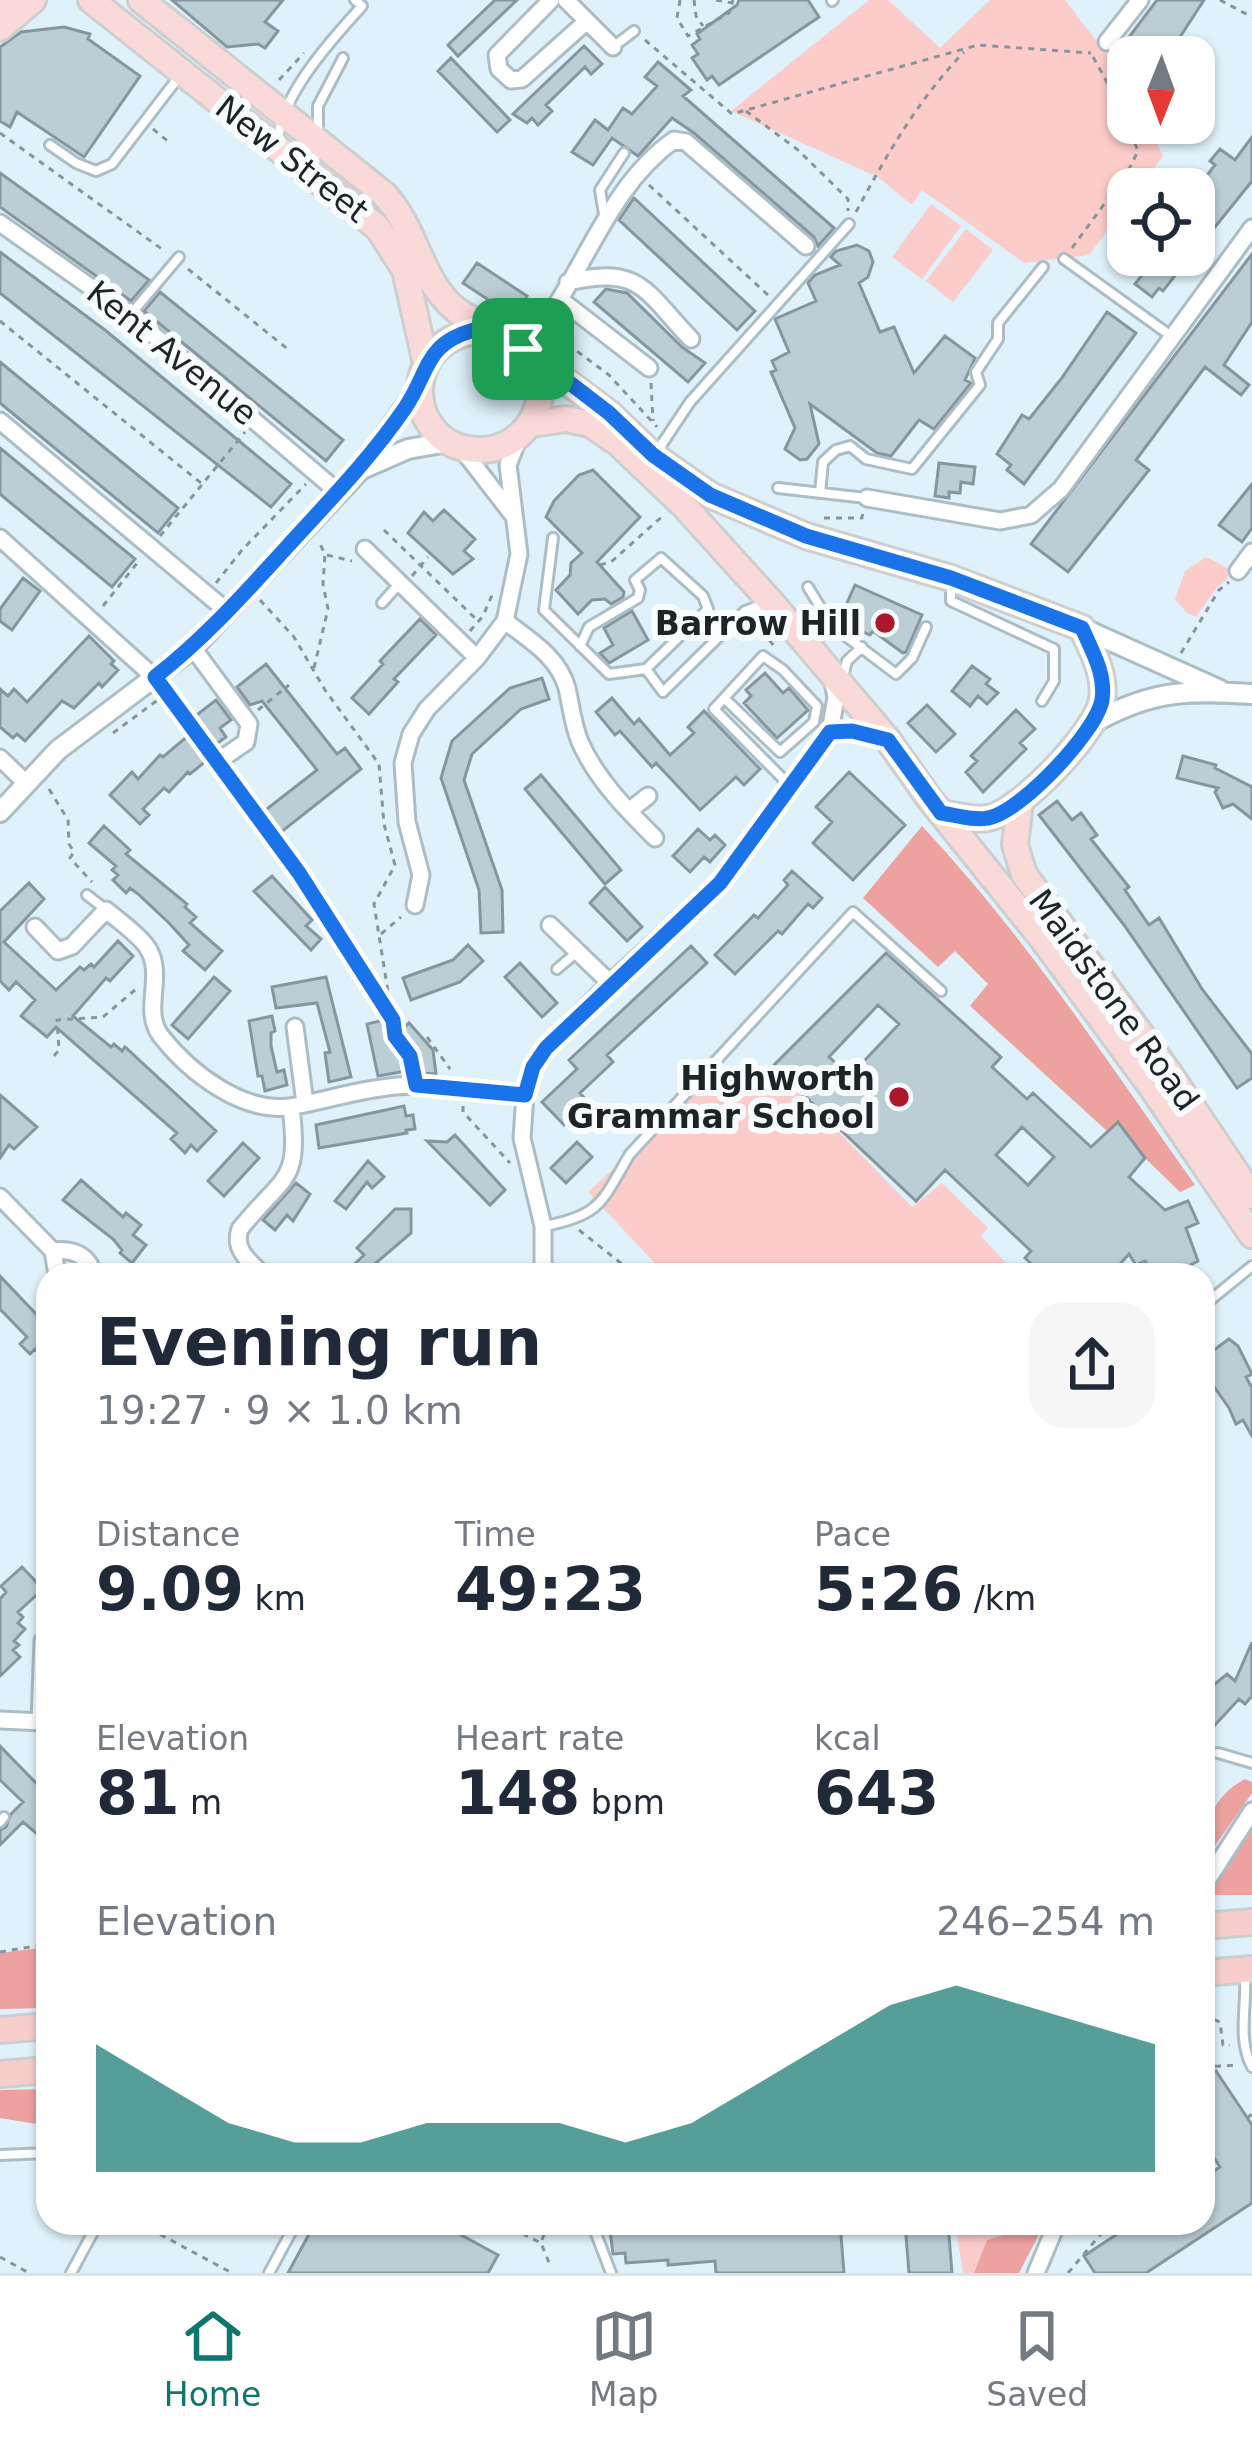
<!DOCTYPE html>
<meta charset="utf-8">
<style>
body{margin:0;font-family:"DejaVu Sans",sans-serif;background:#f6f6f7;color:#1f2937;height:100vh;display:flex;flex-direction:column;font-size:45px;white-space:nowrap}
*{box-sizing:border-box;margin:0}
p{font-size:39px;color:#747a83}
.icon{flex:none;width:66px;height:66px;fill:none;stroke:currentColor;stroke-width:2;stroke-linecap:round;stroke-linejoin:round}
.map{position:relative;flex:1;overflow:hidden}
.details{position:absolute;left:36px;top:1263px;width:1179px;height:972px;display:flex;flex-direction:column;background:#fff;border-radius:36px;box-shadow:0 3px 9px #0004}
.details>*{flex:none}
.needle{width:78px;rotate:181deg}
.fabs{position:absolute;left:1107px;top:36px;display:grid;gap:24px}
.fabs a{display:grid;place-items:center;width:108px;height:108px;border-radius:24px;background:#fff;box-shadow:0 3px 9px #0004;font-size:60px}
.pin{position:absolute;display:grid;place-items:center;width:102px;height:102px;color:#fff;margin:-51px;border-radius:24px;box-shadow:0 6px 18px #0006}
.round{display:grid;place-items:center;flex:none;width:126px;height:126px;border-radius:36px;background:#f6f6f7}
.summary{display:flex;align-items:center;justify-content:space-between;height:204px;padding:0 60px}
h1{font-size:66px;font-weight:700;line-height:90px}
.figures{display:grid;grid-template-columns:repeat(3,1fr);gap:18px;height:204px;padding:12px 60px}
.figures div{display:grid;align-content:center}
.figures b{font-size:60px;font-weight:700}
.figures small{font-size:33px;font-weight:400}
.figures p{font-size:33px}
.chart{height:336px;padding:24px 60px}
.chart p{display:flex;justify-content:space-between}
.chart svg{width:100%;height:216px;margin-top:12px;fill:#0f766e;opacity:.7}
.dock{display:flex;justify-content:space-around;align-items:center;height:168px;border-top:3px solid #e0e1e3;background:#fff;font-size:33px;color:#747a83}
.dock a{display:grid;justify-items:center;gap:6px}
.dock .selected{color:#0f766e}
.map>svg:first-child{display:block}
.green{fill:#fbccca}
.forest{fill:#eda2a0}
.building{fill:#bbcdd5;stroke:#85969e;stroke-width:3;fill-rule:evenodd}
.lines{fill:none;stroke-linecap:round;stroke-linejoin:round}
.service-casing{stroke:#acbdc5;stroke-width:14}
.minor-casing{stroke:#acbdc5;stroke-width:21}
.tertiary-casing{stroke:#acbdc5;stroke-width:24}
.primary-casing{stroke:#cdcfcf;stroke-width:30}
.trunk-casing{stroke:#cdcfcf;stroke-width:30}
.path{stroke:#88959b;stroke-width:3;stroke-dasharray:6 6;stroke-linecap:butt}
.service{stroke:#fff;stroke-width:8}
.minor{stroke:#fff;stroke-width:15}
.tertiary{stroke:#fff;stroke-width:18}
.primary{stroke:#fadad9;stroke-width:24}
.trunk{stroke:#f8cecc;stroke-width:24}
.route-casing{stroke:#fff;stroke-width:24}
.route{stroke:#1a73e8;stroke-width:15}
.poi-dot{fill:#ac172c;stroke:#f8fcfe;stroke-width:4.5}
.labels{text-anchor:middle;dominant-baseline:central;stroke-width:12;stroke-linejoin:round;paint-order:stroke}
.street-label{font-size:33px;fill:#1d2427;stroke:#f8fcfe}
.poi-label{font-size:33px;font-weight:bold;fill:#1d2427;stroke:#f8fcfe;text-anchor:end}
</style>
<div class="map">
<svg width="1252" height="2273" viewBox="0 0 1252 2273">
<rect width="100%" height="100%" fill="#dff1fa"/>
<path class="green" d="M869,0H888L940,48L990,0H1065L1118,69L1128,88V123H1146L1163,156L1138,189H1128V203L1089,255L1024,263L922,190L912,205L878,177L731,111Z
M931,204L961,226L922,279L892,257Z
M966,229L993,250L953,302L926,281Z
M1206,557L1229,569L1227,580L1217,587L1196,617L1187,613L1175,599L1185,571Z
M736,1069L765,1079L781,1073L912,1207L942,1183L988,1228L981,1236L1017,1275H666L588,1192L722,1070Z
M955,2223H1029V2227L987,2240L974,2273H963Z"/>
<path class="forest" d="M922,826C1025,936 1108,1062 1195,1185L1180,1192L1145,1158L1119,1122L1107,1131L970,1006L988,984L955,951L938,967L863,898Z
M1245,1779L1252,1782V1793L1203,1863C1203,1830 1211,1796 1245,1779Z
M1252,1827V1895H1208Z
M48,1947V2008L0,2009V1953Z
M48,2089V2126L0,2118V2090Z
M1029,2223H1045L1019,2273H974L987,2240L1029,2227Z"/>
<path class="building" d="M172,0H283L265,22L278,31L265,48L258,44L227,47Z
M495,0H517L458,56L448,45Z
M739,0H808L819,17L719,85L712,76L707,80L692,58L698,54L692,45L700,39L697,34L737,5Z
M1157,0H1204L1167,57H1114Z
M64,27L90,34L88,39L140,76L84,157L17,112L10,127L0,121V47L21,32Z
M584,46L602,64L591,74L585,67L546,105L552,111L538,125L532,118L527,123L513,114Z
M451,58L510,120L497,132L438,71Z
M658,62L691,90L683,96L834,228L818,246L814,237L694,133L672,118L638,156L612,138L593,165L572,152L595,120L608,130L623,108L632,114L657,86L645,77Z
M1252,137V181L1194,253V192L1215,165L1210,161L1220,149L1235,160Z
M0,173L149,280L131,301L0,207Z
M634,198L755,311L737,330L619,220Z
M857,245L869,251L873,262L868,277L859,283L880,332L894,327L914,373L945,336L975,358L965,380L971,383L934,429L919,420L891,456L877,453L810,404L819,444L807,459L800,460L785,449L795,428L771,372L776,370L772,361L789,352L775,319L816,301L808,283L815,275L840,265L831,257L836,251Z
M0,252L105,330L291,484L271,507L0,293Z
M1252,254V322L1224,365L1249,385L1241,395L1205,367L1136,460L1149,470L1068,572L1031,544Z
M1158,255H1191L1163,291L1159,288L1152,297L1135,284Z
M477,263L527,296L513,316L463,283Z
M606,289L627,293L682,347L705,363L688,382L594,302Z
M160,292L343,440L326,461L144,311Z
M1107,312L1136,333L1024,484L1007,470L1011,465L997,454L1022,415L1029,419L1061,379Z
M0,362L178,508L158,533L0,403Z
M0,448L135,559L112,587L0,494Z
M939,463L975,467L973,484L961,482L960,493L949,492V498L935,496Z
M593,470L640,517L597,562L624,592L623,597L611,604L605,599L592,600L578,614L556,590L570,575L571,563L582,553L546,517L554,501L579,475Z
M1252,484V528L1242,542L1219,525Z
M444,510L475,539L464,551L473,559L453,574L408,533L424,512L433,521Z
M23,578L40,591L12,630L0,621V609Z
M855,585L922,615L906,652L903,653L873,631L870,635L851,627L854,620L842,614Z
M632,611L648,640L609,663L600,653L613,645L604,628Z
M420,619L436,635L394,679L398,682L369,714L352,698L383,664L380,661Z
M89,636L114,661L111,664L118,670L102,687L99,683L74,708L62,701L25,741L17,734L13,738L0,727V689L8,696L14,689L27,702Z
M266,664L337,754L345,748L361,769L280,833L263,812L317,770L262,701L250,705L237,687Z
M972,666L990,679L986,684L998,693L987,704L978,696L970,706L952,691Z
M765,673L783,693L789,688L808,710L777,738L744,703L751,696L746,690Z
M542,678L549,699L521,709L472,754L464,780L502,890L503,932L481,933L479,890L441,778L452,741L510,688Z
M612,698L634,724L639,719L670,755L694,733L688,727L704,711L760,769L744,785L736,777L700,810L656,763L652,767L620,731L615,735L596,712Z
M216,700L231,720L220,728L226,737L207,751L211,757L190,774L188,772L169,792L164,788L143,809L149,815L140,824L110,795L132,772L138,779L160,755L163,757L201,725L194,717Z
M927,705L955,734L936,752L908,723Z
M1016,710L1035,729L1020,743L1026,749L983,792L966,772L977,761L971,756Z
M1183,756L1216,765L1215,768L1252,787V819L1233,804L1223,808L1215,792L1218,788L1177,778Z
M849,772L905,825L853,880L813,843L832,822L816,807Z
M541,775L621,870L605,884L525,789Z
M1057,801L1072,820L1081,813L1097,835L1091,839L1129,887L1125,890L1149,925L1159,918L1202,989L1252,1054V1078L1237,1088L1124,925L1039,815Z
M104,826L130,850L126,854L187,904L185,907L196,917L190,923L222,951L205,970L183,951L189,945L169,923L138,894L130,888L126,893L113,880L118,875L112,870L116,866L89,843Z
M698,829L710,840L715,835L725,845L710,862L704,857L690,872L673,856Z
M792,871L822,898L813,908L808,904L782,934L778,931L735,974L715,955L754,915L758,918L788,885L784,880Z
M272,876L312,920L306,926L321,939L311,950L254,891Z
M29,883L44,899L4,942L56,990L80,967L84,970L91,964L94,967L118,941L133,956L110,981L106,978L73,1016L111,1047L114,1044L122,1051L125,1047L216,1131L197,1151L191,1145L185,1153L171,1139L177,1133L56,1027L47,1037L21,1016L35,1000L16,982L9,990L0,981V911Z
M605,887L642,927L627,941L590,903Z
M468,945L483,961L460,982L411,1000L403,978L453,960Z
M691,946L707,963L607,1055L613,1062L580,1093L588,1102L564,1125L542,1102L577,1069L569,1060Z
M886,953L1001,1057L992,1067L1027,1099L1033,1093L1091,1147L1118,1122L1145,1158L1129,1177L1165,1210L1188,1201L1198,1223L1186,1228L1198,1261L1181,1270L1184,1275H1158L1145,1261L1136,1265L1129,1254L1110,1275H1043L1025,1258L1031,1251L945,1170L916,1201L773,1066ZM878,1005L899,1024L850,1076L829,1057ZM1022,1127L1054,1157L1028,1185L996,1155Z
M520,963L557,1003L542,1017L505,977Z
M214,977L230,991L188,1039L172,1025Z
M326,977L351,1077L329,1082L325,1053L330,1052L317,1003L276,1008L272,987Z
M272,1016L275,1031L271,1033V1046L277,1072L284,1070L287,1085L265,1091L262,1076H258L249,1021Z
M384,1020L388,1042L409,1023L433,1050L436,1074L419,1073L418,1069L378,1076L367,1024Z
M0,1095L37,1127L14,1149L9,1145L0,1158Z
M404,1106L406,1116L413,1115L415,1129L406,1130L407,1133L319,1148L316,1125Z
M455,1135L505,1190L490,1205L427,1141L447,1142Z
M577,1142L592,1157L566,1183L551,1168Z
M243,1143L259,1158L224,1196L208,1181Z
M368,1161L384,1177L372,1188L367,1182L346,1209L335,1201Z
M81,1180L123,1217L126,1213L141,1225L133,1235L146,1245L132,1263L120,1253L122,1250L113,1239L63,1200Z
M296,1183L310,1194L293,1221L287,1215L275,1230L263,1220Z
M395,1209H411V1233L362,1275H343L364,1255L357,1248Z
M0,1276L38,1316L48,1306V1362L35,1349L30,1354L20,1344L27,1337L0,1309Z
M1229,1339L1238,1346L1252,1374L1246,1377L1252,1388V1436L1243,1420L1236,1424L1229,1408L1203,1371V1358Z
M22,1567L43,1589L18,1612L23,1617L18,1623L25,1629L14,1641L19,1645L13,1650L20,1657L0,1676V1599L6,1592L1,1586Z
M1252,1642V1696L1245,1704L1239,1699L1203,1738V1694L1227,1674L1235,1681Z
M0,1746L36,1783L48,1772V1843L23,1822L0,1845V1830L6,1827L11,1814L23,1802L0,1780Z
M1216,2071L1252,2125V2203L1146,2273H1095L1084,2256L1134,2223H1203V2178L1220,2167L1203,2141V2079Z
M315,2223H439L498,2255L488,2273H288Z
M609,2223H840L844,2273H716L715,2261L668,2265V2260L626,2263L625,2253L613,2254Z
M905,2223H948L952,2273H909Z"/>
<g class="lines">
<g class="service-casing">
<path id="service" d="M832,1L833,0
M613,47L634,31
M318,134V106L343,58
M278,141C280,96 332,39 362,6L355,0
M50,145L76,163L96,171L112,164L181,74
M604,214L600,190L624,153
M1064,259L1171,336
M131,314L179,257
M658,450L690,402L849,224
M778,488L866,498
M820,493L823,462L836,450L850,446L866,459L912,469L980,385L976,372L998,339V323L1043,267
M553,538L544,610L609,674L646,669L663,692L745,611L764,604
M951,585V601L1054,649V681L1042,701
M808,587L831,625L896,674L912,658L926,627
M382,603L399,584
M580,646L589,627L638,598L640,590L635,580L661,558L703,596L708,609L646,669
M811,646L831,625
M842,680L847,661L862,647
M724,698L780,752L814,722L817,706L783,670L763,656L714,709L789,785
M87,895L105,909
M557,969L576,953
M545,1226C602,1215 602,1201 630,1154L853,912L941,991
M1203,1306L1252,1266
M1218,1753L1252,1763
M0,1822L4,1817
M1245,1977C1247,2007 1237,2039 1252,2067
M0,2155L48,2153
M592,2223L611,2273
M71,2273L98,2223
M269,2273L296,2223"/>
</g>
<g class="minor-casing">
<path id="minor" d="M551,0L497,55L499,69L511,80L522,79L587,21
M566,0L613,47
M1107,42L1140,0
M0,223L130,315L338,492
M568,282C640,265 644,290 691,339
M561,300L649,368
M523,349C581,287 603,190 674,140L686,142L806,246
M0,421L228,612
M461,448L512,514
M867,498L1000,521L1031,515L1061,489L1252,228
M0,538L155,678
M365,549L477,658
M1238,571L1252,552
M505,621C529,640 558,656 567,688C571,706 573,725 580,742C597,780 626,809 655,838
M193,648L249,724L246,742L227,755
M830,732L852,731L886,739
M0,758L26,783
M629,811L648,796
M415,905L421,875L407,822L403,763L411,734L427,709L477,658L505,621L519,554L508,465L519,437
M550,925L610,983
M35,927L58,951L72,946L106,910C119,921 137,933 147,947C166,975 141,1010 161,1036C190,1073 245,1116 295,1106C335,1098 372,1086 414,1085C450,1085 488,1093 525,1095
M295,1027L305,1103
M0,1197L53,1251L57,1275
M53,1251C72,1249 88,1254 94,1275
M262,1274C248,1260 233,1249 240,1229C283,1175 301,1184 291,1108
M543,1275V1226L522,1138L525,1095L533,1067L546,1048L610,983L720,883L830,732L836,697L832,678
M0,1720L45,1722
M40,1721L43,1641
M1203,1887L1252,1811
M1036,2273L1057,2223"/>
</g>
<g class="tertiary-casing">
<path id="tertiary" d="M362,469L408,449L448,442
M1082,628L1220,690
M1095,722C1152,690 1188,690 1252,694
M0,812L58,750L193,648L361,469L420,386"/>
</g>
<g class="primary-casing">
<path id="primary" d="M91,0L378,228L405,270L426,364
M141,0L385,195C414,228 418,267 444,298C466,326 505,326 527,353C559,392 528,452 478,450C399,447 397,325 495,331
M0,2L2,0
M0,28L33,0
M529,354L609,413L653,455L710,495L806,536L951,578L1082,628C1092,651 1106,674 1102,700C1097,731 1020,813 988,818C973,821 956,815 942,813
M531,424L566,419L590,424L618,443L684,506L771,602L888,740L928,797L1041,937L1150,1085L1252,1235
M1020,803L1015,845L1024,874L1167,1070L1252,1196"/>
</g>
<g class="trunk-casing">
<path id="trunk" d="M1203,1926L1252,1922
M1203,1973L1252,1969
M0,2030L48,2026
M0,2074L48,2070"/>
</g>
<path class="path" d="M680,0L677,18L688,36L729,13L733,0
M694,0L696,16L703,26
M716,0L738,4
M1220,0L1252,17
M645,40L732,114L978,45L1091,53
M279,80L304,53
M746,111L798,150L848,199V211
M153,129L170,143
M0,133L166,252
M649,185L769,296
M856,212C887,154 918,100 964,52
M1072,248L1127,173L1138,151L1119,104L1092,55
M188,269L289,350
M0,321L201,483
M558,337L609,375L657,427
M651,383L653,421
M824,518H862L863,512
M384,530L478,621
M160,536L245,432
M327,555L352,561
M600,565L611,562L665,514
M412,576L428,557
M216,583L242,550L306,484
M260,600L294,637L325,690L379,764L384,824L395,865L374,904L395,1036L410,1056L412,1066
M103,606L138,562
M754,622L775,647
M470,631L483,616L493,593
M1181,653L1219,590L1229,582
M314,668L328,609L323,584L325,554L320,544
M168,692L213,752
M258,710L289,685
M113,733L178,685
M229,774L299,873L390,1016
M49,789L68,820L69,844L74,852L70,858L92,882
M381,934L401,917
M427,1037L450,1069
M54,1056L59,1050L57,1020L103,1017L135,990
M463,1106V1112L510,1163
M579,1230L636,1275
M0,1952L48,1944
M1203,2015L1220,2022L1223,2045H1230
M1203,2053L1207,2067
M1203,2067L1238,2065
M1247,2118L1252,2114
M139,2223L232,2273
M254,2223L275,2234
M501,2223L539,2242
M548,2223L541,2243L550,2265
M0,2257L29,2273
M1068,2273L1100,2235L1104,2223"/>
<use href="#service" class="service"/>
<use href="#minor" class="minor"/>
<use href="#tertiary" class="tertiary"/>
<use href="#primary" class="primary"/>
<use href="#trunk" class="trunk"/>
</g>
<g class="lines">
<g class="route-casing">
<path id="route" d="M474,330L495,332L515,341L609,413L653,455L710,495L806,536L951,578L1082,628C1092,651 1106,674 1102,700C1097,731 1020,813 988,818C973,821 956,815 941,813L888,740L852,731L830,732L720,883L546,1048L533,1067L525,1095L416,1085L410,1056L395,1036L393,1020L299,873L155,677C204,639 244,594 286,548C328,502 370,459 405,408C430,371 424,344 474,330Z"/>
</g>
<use href="#route" class="route"/>
</g>
<g class="poi-dot">
<circle cx="885" cy="623" r="12"/>
<circle cx="899" cy="1097" r="12"/>
</g>
<g class="labels">
<g class="street-label">
<text transform="translate(292 159) rotate(38)">New Street</text>
<text transform="translate(172 353) rotate(39)">Kent Avenue</text>
<text transform="translate(1114 1000) rotate(54)">Maidstone Road</text>
</g>
<g class="poi-label">
<text x="861" y="623">Barrow Hill</text>
<text x="875" y="1078">Highworth<tspan x="875" dy="38">Grammar School</tspan></text>
</g>
</g>
</svg>
<div class="fabs">
<a><svg class="needle" viewBox="-14 -14 28 28"><path d="M0-13l5 13h-10z" fill="#e53935"/><path d="M0 13l5-13h-10z" fill="#747a83"/></svg></a>
<a><svg class="icon" aria-label="locate" viewBox="0 0 24 24"><circle cx="12" cy="12" r="6"/><path d="M12 2v4M12 18v4M2 12h4M18 12h4"/></svg></a>
</div>
<div class="pin" style="left:523px;top:349px;background:#1e9e55"><svg class="icon" aria-label="arrive" viewBox="0 0 24 24"><path d="M6 21V4h12l-3 4 3 4H6"/></svg></div>
<section class="details">
<div class="summary"><div><h1>Evening run</h1><p>19:27 · 9 × 1.0 km</p></div><a class="round"><svg class="icon" aria-label="share" viewBox="0 0 24 24"><path d="M12 15V3M7 8l5-5 5 5M5 13v7h14v-7"/></svg></a></div>
<div class="figures">
<div><p>Distance</p><b>9.09<small> km</small></b></div>
<div><p>Time</p><b>49:23</b></div>
<div><p>Pace</p><b>5:26<small> /km</small></b></div>
</div>
<div class="figures">
<div><p>Elevation</p><b>81<small> m</small></b></div>
<div><p>Heart rate</p><b>148<small> bpm</small></b></div>
<div><p>kcal</p><b>643</b></div>
</div>
<div class="chart"><p><span>Elevation</span>246–254 m</p>
<svg viewBox="0 0 160 44" preserveAspectRatio="none"><path d="M0 44V18L10 26L20 34L30 38L40 38L50 34L60 34L70 34L80 38L90 34L100 26L110 18L120 10L130 6L140 10L150 14L160 18V44z"/></svg>
</div>
</section>
</div>
<nav class="dock">
<a class="selected"><svg class="icon" aria-label="home" viewBox="0 0 24 24"><path d="M3 11l9-7 9 7M6 9v11h12V9"/></svg>Home</a>
<a><svg class="icon" aria-label="map" viewBox="0 0 24 24"><path d="M3 6l6-2 6 2 6-2v14l-6 2-6-2-6 2zM9 4v14M15 6v14"/></svg>Map</a>
<a><svg class="icon" aria-label="saved" viewBox="0 0 24 24"><path d="M7 4h10v16l-5-4-5 4z"/></svg>Saved</a>
</nav>
